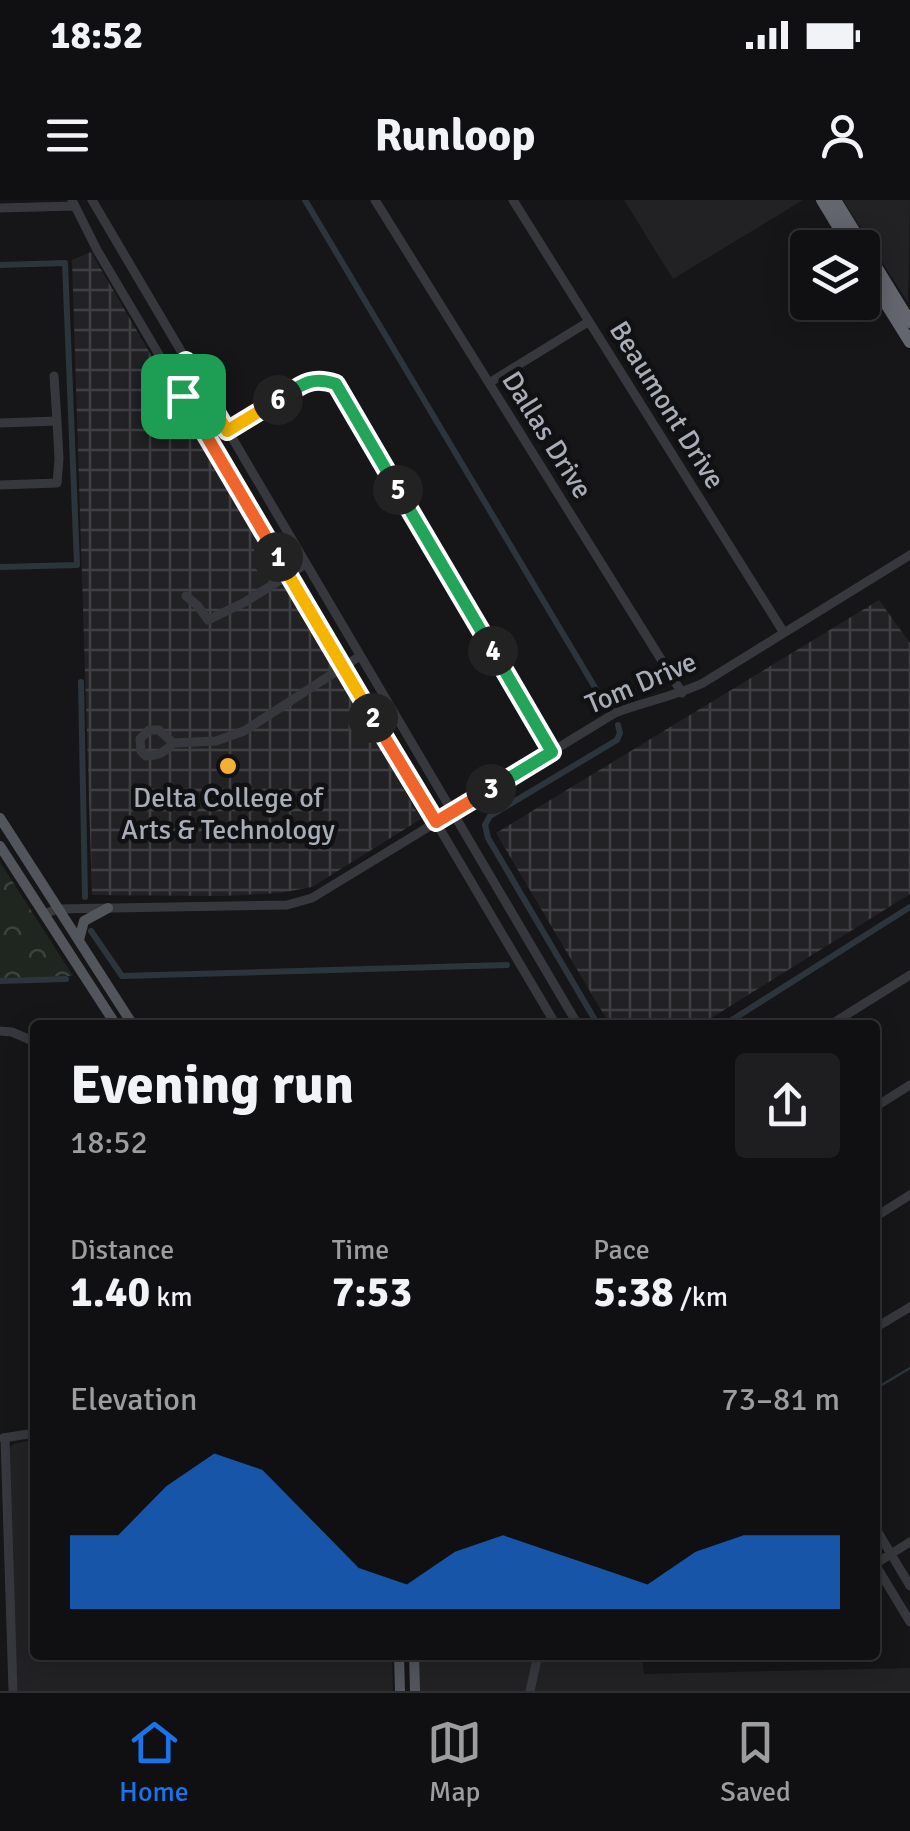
<!DOCTYPE html>
<meta charset="utf-8">
<style>
body{margin:0;font-family:Signika,sans-serif;background:#1e1e20;color:#f1f3f6;height:100vh;display:flex;flex-direction:column;font-size:38px;white-space:nowrap}
*{box-sizing:border-box;margin:0}
p{font-size:32px;color:#9c9d9f}
.icon{flex:none;width:55px;height:55px;fill:none;stroke:currentColor;stroke-width:2;stroke-linecap:round;stroke-linejoin:round}
.map{position:relative;flex:1;overflow:hidden}
.side{position:absolute;left:30px;top:820px;width:850px;height:640px;display:flex;flex-direction:column;background:#101012;border-radius:10px;box-shadow:0 5px 25px #0003,0 0 0 2px #303032}
.side>*{flex:none}
.tools{position:absolute;left:790px;top:30px;display:grid;gap:20px}
.tools a{display:grid;place-items:center;width:90px;height:90px;border-radius:10px;background:#101012;box-shadow:0 5px 25px #0003,0 0 0 2px #303032;font-size:50px}
.pin{position:absolute;display:grid;place-items:center;width:85px;height:85px;color:#fff;margin:-42px;border-radius:20px;box-shadow:0 5px 15px #0006}
.km{position:absolute;width:50px;height:50px;margin:-25px;border-radius:50%;background:#222;color:#fff;font-size:28px;line-height:50px;text-align:center}
.round{display:grid;place-items:center;flex:none;width:105px;height:105px;border-radius:10px;background:#1e1e20}
.headline{display:flex;align-items:center;justify-content:space-between;height:170px;padding:0 40px}
h1{font-size:55px;font-weight:700;line-height:75px}
.figures{display:grid;grid-template-columns:repeat(3,1fr);gap:15px;height:170px;padding:10px 40px}
.figures div{display:grid;align-content:center}
.figures b{font-size:42px;font-weight:700}
.figures small{font-size:28px;font-weight:400}
.figures p{font-size:28px}
.chart{height:280px;padding:20px 40px}
.chart p{display:flex;justify-content:space-between}
.chart svg{width:100%;height:180px;margin-top:10px;fill:#1a73e8;opacity:.7}
.status{display:flex;justify-content:space-between;align-items:center;height:70px;padding:0 50px;background:#101012;direction:ltr}
.status svg{height:28px;fill:currentColor}
header{display:flex;justify-content:space-between;align-items:center;height:130px;padding:0 40px;background:#101012;font-size:45px;font-weight:700}
.menu{display:flex;justify-content:space-around;align-items:center;height:140px;border-top:2px solid #303032;background:#101012;font-size:28px;color:#9c9d9f}
.menu a{display:grid;justify-items:center;gap:5px}
.menu .on{color:#1a73e8}
.map>svg:first-child{display:block}
.built{fill:#222225}
.industrial{fill:url(#industrial-grid)}
.forest{fill:url(#forest-crowns)}
.lines{fill:none;stroke-linecap:round;stroke-linejoin:round}
.stream{stroke:#2c353c;stroke-width:2.5}
.canal{stroke:#2c353c;stroke-width:6}
.minor{stroke:#37383d;stroke-width:9}
.major{stroke:#53555c;stroke-width:10}
.highway{stroke:#63666e;stroke-width:12}
.split-1-casing{stroke:#fff;stroke-width:20}
.split-2-casing{stroke:#fff;stroke-width:20}
.split-3-casing{stroke:#fff;stroke-width:20}
.split-4-casing{stroke:#fff;stroke-width:20}
.split-5-casing{stroke:#fff;stroke-width:20}
.split-6-casing{stroke:#fff;stroke-width:20}
.split-7-casing{stroke:#fff;stroke-width:20}
.split-1{stroke:#f0652b;stroke-width:12}
.split-2{stroke:#f5b400;stroke-width:12}
.split-3{stroke:#f0652b;stroke-width:12}
.split-4{stroke:#22a559;stroke-width:12}
.split-5{stroke:#22a559;stroke-width:12}
.split-6{stroke:#22a559;stroke-width:12}
.split-7{stroke:#f5b400;stroke-width:12}
.poi-dot{fill:#f2b134;stroke:#111113;stroke-width:4}
.labels{text-anchor:middle;dominant-baseline:central;stroke-width:9;stroke-linejoin:round;paint-order:stroke}
.street-label{font-size:28px;fill:#a8adb8;stroke:#111113}
.poi-label{font-size:28px;fill:#a8adb8;stroke:#111113}
</style>
<div class="status"><b>18:52</b><svg viewBox="0 0 49 12"><path d="M0 12V9h3v3zM5 12V6h3v6zM10 12V3h3v9zM15 12V0h3v12zM26 1h20v11H26zM47 4h2v5h-2z"/></svg></div>
<header><svg class="icon" aria-label="menu" viewBox="0 0 24 24"><path d="M4 6h16M4 12h16M4 18h16"/></svg>Runloop<svg class="icon" aria-label="person" viewBox="0 0 24 24"><circle cx="12" cy="8" r="4"/><path d="M4 21q1-7 8-7t8 7"/></svg></header>
<div class="map">
<svg width="910" height="1491" viewBox="0 0 910 1491">
<defs>
<pattern id="industrial-grid" width="8" height="8" patternUnits="userSpaceOnUse" patternTransform="scale(2.5)"><rect width="8" height="8" fill="#222225"/><path d="M0 4h8M4 0v8" fill="none" stroke="#3f3f43"/></pattern>
<pattern id="forest-crowns" width="20" height="18" patternUnits="userSpaceOnUse" patternTransform="scale(2.5)"><rect width="20" height="18" fill="#1e261f"/><path d="M2 6a3 3 0 1 1 6 0M12 15a3 3 0 1 1 6 0" fill="none" stroke="#3c433d"/></pattern>
</defs>
<rect width="100%" height="100%" fill="#161618"/>
<path class="built" d="M624,0H803L673,79Z
M843,0H910L908,103Z
M35,1239V1455H392L393,1491H13L9,1249L14,1244Z
M417,1455H642L644,1474L910,1468V1491H534L528,1481L526,1491H418Z"/>
<path class="industrial" d="M91,52L421,619L312,687L280,693L222,696L92,695L72,60Z
M879,400L910,443V694L700,825H610L496,633Z"/>
<path class="forest" d="M0,662L73,776L0,778Z"/>
<g class="lines">
<path class="stream" d="M875,1189L910,1168"/>
<path class="canal" d="M305,0L603,501
M0,65L65,63L77,365L0,367
M81,482L85,697
M91,731L122,776L507,765
M0,781L66,779
M598,825L488,638L485,625L490,616L617,540L620,533L618,525
M724,825L910,707"/>
<path class="minor" d="M72,0L97,50L556,825
M92,0L578,825
M375,0L682,493
M513,0L784,433
M0,8L74,6
M489,183L588,122
M0,223L57,221L54,176
M227,231L307,181L321,179L336,184L552,551
M0,285L57,283L59,259L57,221
M186,396L198,406L208,420L245,402L306,364
M173,543L159,530H149L140,539L141,551L146,556C157,556 166,552 173,543L216,541L244,531L360,456
M44,714L57,709L287,705L312,698L615,513C644,502 675,496 703,483L910,355
M830,825L910,775
M0,831L12,832L35,842
M875,907L910,885
M875,1017L910,995
M875,1128L910,1107
M3,1238L35,1233
M5,1238L13,1491
M875,1327L910,1386
M875,1364L910,1422
M875,1364L910,1342
M530,1491L538,1455"/>
<path class="major" d="M0,618L133,825
M0,646L116,825
M79,740L84,721L108,708
M399,1455L400,1491
M414,1455L415,1491"/>
<path class="highway" d="M822,0L851,48
M835,0L910,122
M862,65L910,142"/>
</g>
<g class="lines">
<g class="split-1-casing">
<path id="split-1" d="M183,196L278,357"/>
</g>
<g class="split-2-casing">
<path id="split-2" d="M278,357L373,518"/>
</g>
<g class="split-3-casing">
<path id="split-3" d="M373,518L436,622L491,589"/>
</g>
<g class="split-4-casing">
<path id="split-4" d="M491,589L552,552L493,451"/>
</g>
<g class="split-5-casing">
<path id="split-5" d="M398,290L493,451"/>
</g>
<g class="split-6-casing">
<path id="split-6" d="M278,200C300,186 310,175 336,184L398,290"/>
</g>
<g class="split-7-casing">
<path id="split-7" d="M183,196L169,172L186,161L227,231L278,200"/>
</g>
<use href="#split-1" class="split-1"/>
<use href="#split-2" class="split-2"/>
<use href="#split-3" class="split-3"/>
<use href="#split-4" class="split-4"/>
<use href="#split-5" class="split-5"/>
<use href="#split-6" class="split-6"/>
<use href="#split-7" class="split-7"/>
</g>
<circle class="poi-dot" cx="228" cy="566" r="10"/>
<g class="labels">
<g class="street-label">
<text transform="translate(667 205) rotate(58)">Beaumont Drive</text>
<text transform="translate(547 235) rotate(58)">Dallas Drive</text>
<text transform="translate(641 483) rotate(-23)">Tom Drive</text>
</g>
<g class="poi-label">
<text x="228" y="598">Delta College of<tspan x="228" dy="32">Arts &amp; Technology</tspan></text>
</g>
</g>
</svg>
<div class="tools">
<a><svg class="icon" aria-label="layers" viewBox="0 0 24 24"><path d="M12 4l9 5-9 5-9-5zM3 14l9 5 9-5"/></svg></a>
</div>
<div class="pin" style="left:183px;top:196px;background:#1e9e55"><svg class="icon" aria-label="arrive" viewBox="0 0 24 24"><path d="M6 21V4h12l-3 4 3 4H6"/></svg></div>
<b class="km" style="left:278px;top:357px">1</b>
<b class="km" style="left:373px;top:518px">2</b>
<b class="km" style="left:491px;top:589px">3</b>
<b class="km" style="left:493px;top:451px">4</b>
<b class="km" style="left:398px;top:290px">5</b>
<b class="km" style="left:278px;top:200px">6</b>
<section class="side">
<div class="headline"><div><h1>Evening run</h1><p>18:52</p></div><a class="round"><svg class="icon" aria-label="share" viewBox="0 0 24 24"><path d="M12 15V3M7 8l5-5 5 5M5 13v7h14v-7"/></svg></a></div>
<div class="figures">
<div><p>Distance</p><b>1.40<small> km</small></b></div>
<div><p>Time</p><b>7:53</b></div>
<div><p>Pace</p><b>5:38<small> /km</small></b></div>
</div>
<div class="chart"><p><span>Elevation</span>73–81 m</p>
<svg viewBox="0 0 160 44" preserveAspectRatio="none"><path d="M0 44V26L10 26L20 14L30 6L40 10L50 22L60 34L70 38L80 30L90 26L100 30L110 34L120 38L130 30L140 26L150 26L160 26V44z"/></svg>
</div>
</section>
</div>
<nav class="menu">
<a class="on"><svg class="icon" aria-label="home" viewBox="0 0 24 24"><path d="M3 11l9-7 9 7M6 9v11h12V9"/></svg>Home</a>
<a><svg class="icon" aria-label="map" viewBox="0 0 24 24"><path d="M3 6l6-2 6 2 6-2v14l-6 2-6-2-6 2zM9 4v14M15 6v14"/></svg>Map</a>
<a><svg class="icon" aria-label="saved" viewBox="0 0 24 24"><path d="M7 4h10v16l-5-4-5 4z"/></svg>Saved</a>
</nav>
